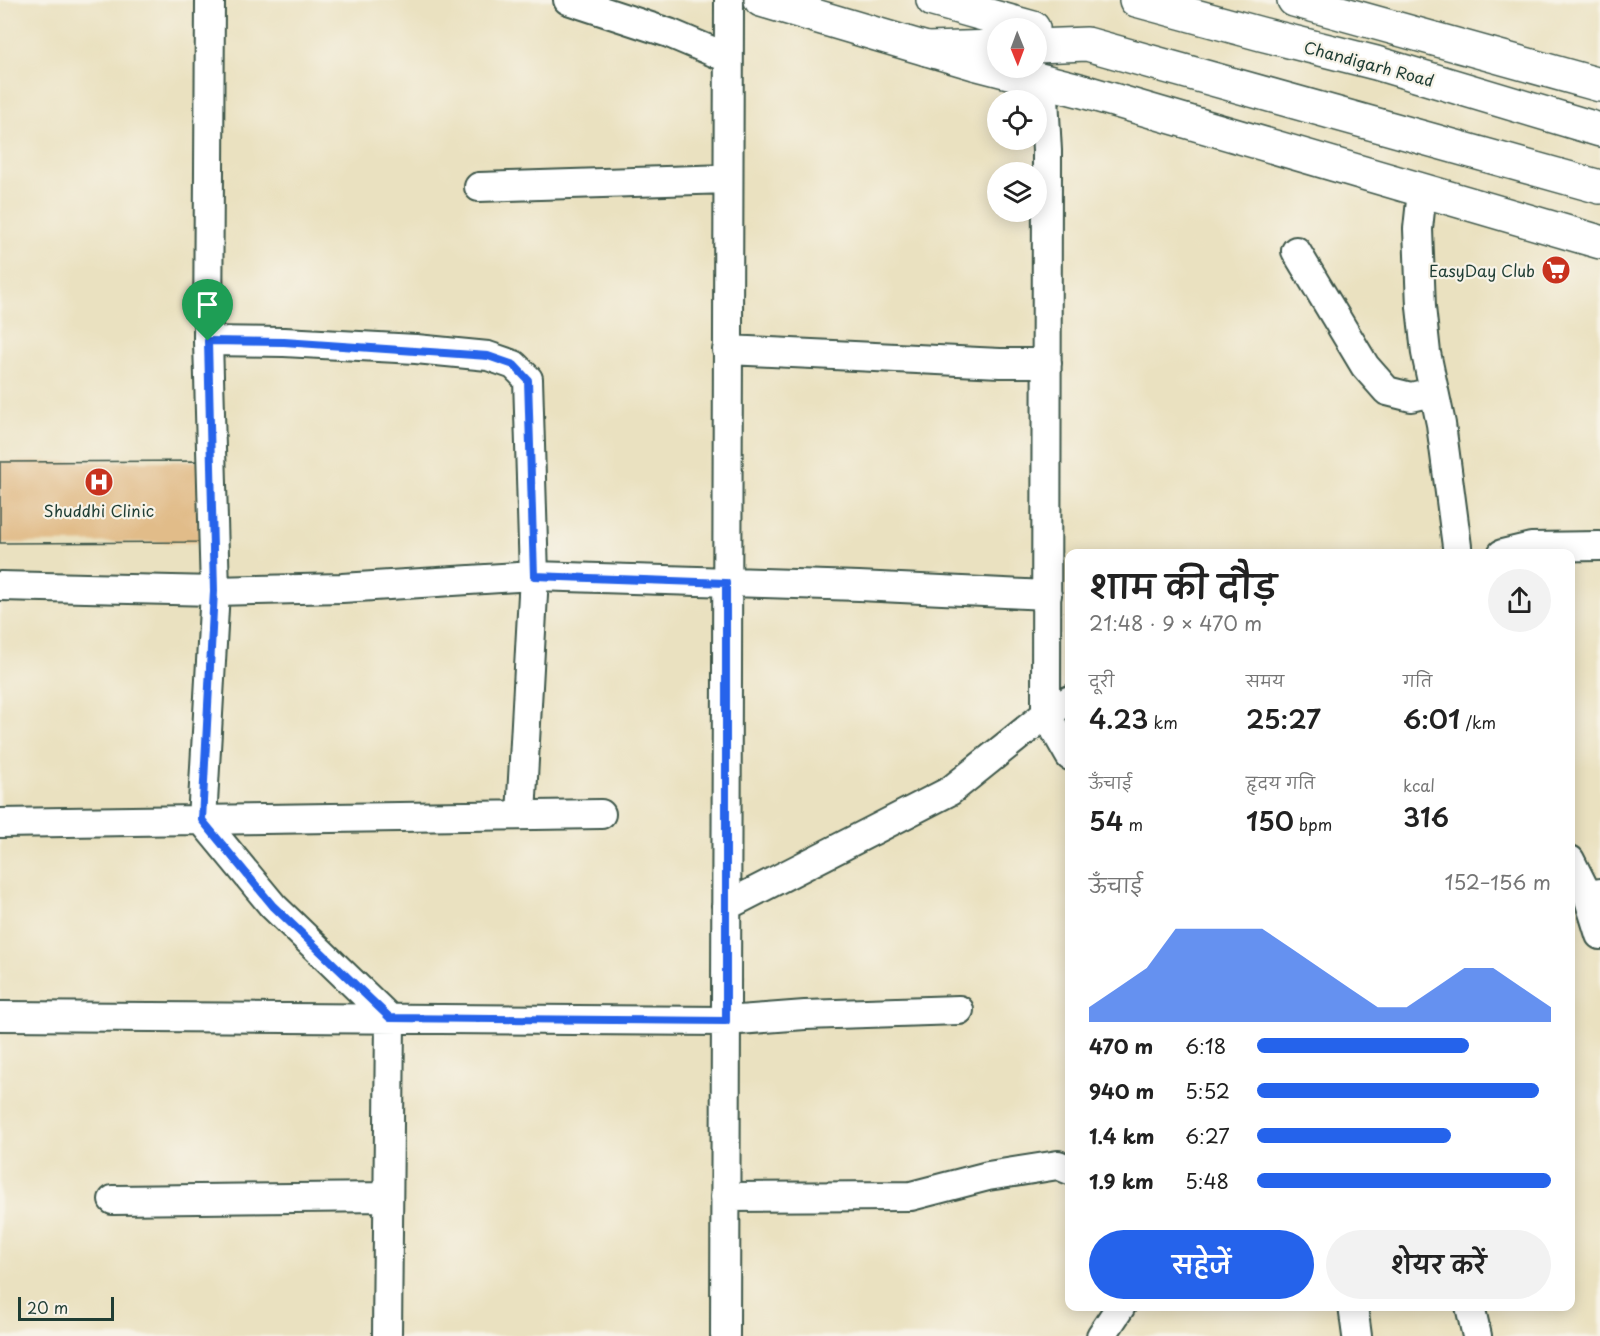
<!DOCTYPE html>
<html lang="hi">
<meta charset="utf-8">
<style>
body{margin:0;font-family:"Playpen Sans","Playpen Sans Deva",sans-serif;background:#f2f2f2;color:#222;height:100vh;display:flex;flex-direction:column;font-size:22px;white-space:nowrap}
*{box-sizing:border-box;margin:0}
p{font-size:20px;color:#767676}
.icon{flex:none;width:33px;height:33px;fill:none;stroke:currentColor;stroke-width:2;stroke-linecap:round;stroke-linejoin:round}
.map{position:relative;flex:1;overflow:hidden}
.drawer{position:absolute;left:1065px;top:549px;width:510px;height:762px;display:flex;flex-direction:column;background:#fff;border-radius:12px;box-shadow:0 3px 15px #0003}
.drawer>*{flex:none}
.needle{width:39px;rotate:179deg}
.buttons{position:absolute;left:987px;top:18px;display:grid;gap:12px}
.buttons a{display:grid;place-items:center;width:60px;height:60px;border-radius:50%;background:#fff;box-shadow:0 3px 15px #0003;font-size:30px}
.scale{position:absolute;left:18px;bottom:15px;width:96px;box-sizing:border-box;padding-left:6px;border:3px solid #1f3d34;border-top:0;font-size:16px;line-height:21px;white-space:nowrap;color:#1f3d34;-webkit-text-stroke:4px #f7f3e8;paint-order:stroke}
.pin{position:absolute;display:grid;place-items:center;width:51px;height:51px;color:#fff;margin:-62px -26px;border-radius:50% 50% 50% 0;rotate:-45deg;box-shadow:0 0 6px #0007}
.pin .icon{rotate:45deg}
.round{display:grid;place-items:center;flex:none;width:63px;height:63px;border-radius:32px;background:#f2f2f2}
.summary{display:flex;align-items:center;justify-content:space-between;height:102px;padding:0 24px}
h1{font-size:33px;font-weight:600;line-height:45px}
.stats{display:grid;grid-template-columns:repeat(3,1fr);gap:9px;height:102px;padding:6px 24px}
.stats div{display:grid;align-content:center}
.stats b{font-size:26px;font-weight:600}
.stats small{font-size:16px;font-weight:400}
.stats p{font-size:16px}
.chart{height:168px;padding:12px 24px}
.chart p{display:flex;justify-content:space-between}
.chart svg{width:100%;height:108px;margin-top:6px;fill:#2563eb;opacity:.7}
.button{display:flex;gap:12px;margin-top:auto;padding:12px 24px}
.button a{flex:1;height:69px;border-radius:36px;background:#2563eb;color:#fff;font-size:24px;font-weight:600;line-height:69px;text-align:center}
.button a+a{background:#f2f2f2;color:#222}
ul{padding:0 24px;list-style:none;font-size:20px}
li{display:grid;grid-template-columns:96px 72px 1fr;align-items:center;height:45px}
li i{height:15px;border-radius:8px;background:#2563eb}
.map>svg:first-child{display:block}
.building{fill:#e1bc89}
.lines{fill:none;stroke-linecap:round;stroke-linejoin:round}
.street-casing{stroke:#3d5649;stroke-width:32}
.secondary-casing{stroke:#3d5649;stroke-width:36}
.highway-casing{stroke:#3d5649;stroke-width:36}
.street{stroke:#fff;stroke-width:28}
.secondary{stroke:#fff;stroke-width:33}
.highway{stroke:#fff;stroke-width:33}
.route-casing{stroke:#fff;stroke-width:12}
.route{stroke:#2563eb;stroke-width:8}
.labels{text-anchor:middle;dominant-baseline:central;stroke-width:4.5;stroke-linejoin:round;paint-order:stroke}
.street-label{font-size:16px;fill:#1f3d34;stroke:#f7f3e8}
.poi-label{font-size:16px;fill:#1f3d34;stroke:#f7f3e8;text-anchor:end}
</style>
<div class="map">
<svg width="1600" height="1336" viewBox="0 0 1600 1336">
<rect width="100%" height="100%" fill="#f7f3e8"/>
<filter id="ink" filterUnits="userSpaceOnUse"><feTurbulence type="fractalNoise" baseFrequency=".0167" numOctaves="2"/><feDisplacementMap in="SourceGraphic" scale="12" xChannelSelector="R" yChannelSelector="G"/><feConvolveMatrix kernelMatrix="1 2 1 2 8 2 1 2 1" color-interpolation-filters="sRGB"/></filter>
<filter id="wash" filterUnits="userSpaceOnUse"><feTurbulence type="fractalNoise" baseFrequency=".008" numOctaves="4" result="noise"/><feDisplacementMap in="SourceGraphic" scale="24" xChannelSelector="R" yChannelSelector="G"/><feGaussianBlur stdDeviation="1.35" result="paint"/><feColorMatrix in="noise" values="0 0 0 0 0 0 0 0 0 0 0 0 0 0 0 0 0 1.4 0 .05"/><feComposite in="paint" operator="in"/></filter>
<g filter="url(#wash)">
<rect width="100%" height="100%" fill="#eae1c0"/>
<g id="blocks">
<path class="building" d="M207,461V542L0,543V462Z"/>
</g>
</g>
<g filter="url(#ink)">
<use href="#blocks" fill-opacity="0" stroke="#3d5649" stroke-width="1.5"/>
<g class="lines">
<g class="street-casing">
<path id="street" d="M210,0L208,341L215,591L342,588L534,576L859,586L1047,595
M568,0L669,33L728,58
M1043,80L1047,151L1046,714L1070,756
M479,187L728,179
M1422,191L1418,229L1421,307L1426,353L1441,424L1458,554
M1296,251L1365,366L1387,391L1411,397L1433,392
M208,341L284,342L416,349L488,356L514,365L528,379L534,576L521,815
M727,350L1000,363H1047
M1502,554L1531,547L1600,546
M0,586L215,591L202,820L273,906L390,1019L387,1336
M0,823L601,814
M1570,860L1588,896L1600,893
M1588,896L1600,935
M726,906L950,791L1046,714L1070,700
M0,1016L726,1021L805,1015L959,1010
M725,1197L911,1196L988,1176L1058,1165L1070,1170
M113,1200L388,1197
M1353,1306L1357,1336
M1470,1306L1477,1336
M725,1336L729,0
M1101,1336L1121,1306"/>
</g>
<g class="secondary-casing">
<path id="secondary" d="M761,0L974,63L1079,90L1600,242
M1294,0L1600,85"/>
</g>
<g class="highway-casing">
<path id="highway" d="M933,0L1033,28
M1136,0L1261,34L1376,63L1600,130
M1036,46L1087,44L1600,187
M927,49L998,47"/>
</g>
<use href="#street" class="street"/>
<use href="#secondary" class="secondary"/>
<use href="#highway" class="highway"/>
</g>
</g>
<g class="lines" filter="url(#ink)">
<g class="route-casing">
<path id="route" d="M208,341L284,342L488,356L514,365L528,380L534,576L726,583V1021L390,1018L273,906L202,820L214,591Z"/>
</g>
<use href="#route" class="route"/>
</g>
<defs>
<g id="supermarket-disc" transform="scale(1.5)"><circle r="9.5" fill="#c8321e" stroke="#f7f3e8"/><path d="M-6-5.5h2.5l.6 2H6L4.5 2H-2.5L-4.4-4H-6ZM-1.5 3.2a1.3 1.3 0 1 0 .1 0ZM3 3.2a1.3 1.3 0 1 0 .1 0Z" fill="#fff"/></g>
<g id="hospital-disc" transform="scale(1.5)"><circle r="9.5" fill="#c8321e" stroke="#f7f3e8"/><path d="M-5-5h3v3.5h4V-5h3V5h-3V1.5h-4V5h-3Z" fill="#fff"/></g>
</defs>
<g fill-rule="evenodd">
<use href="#supermarket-disc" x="1556" y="270"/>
<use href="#hospital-disc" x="99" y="482"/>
</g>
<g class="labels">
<g class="street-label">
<text transform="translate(1369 63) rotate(15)">Chandigarh Road</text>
</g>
<g class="poi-label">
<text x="1535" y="270">EasyDay Club</text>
<text x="99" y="510" text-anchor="middle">Shuddhi Clinic</text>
</g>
</g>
</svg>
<div class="buttons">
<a><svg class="needle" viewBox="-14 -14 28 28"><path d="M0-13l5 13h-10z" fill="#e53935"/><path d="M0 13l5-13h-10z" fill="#767676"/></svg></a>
<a><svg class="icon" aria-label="locate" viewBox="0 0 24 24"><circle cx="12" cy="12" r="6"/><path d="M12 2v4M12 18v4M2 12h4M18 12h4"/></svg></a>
<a><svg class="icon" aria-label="layers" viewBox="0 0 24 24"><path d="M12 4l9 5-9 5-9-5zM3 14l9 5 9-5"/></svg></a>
</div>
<div class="scale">20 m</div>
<div class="pin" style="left:208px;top:341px;background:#1e9e55"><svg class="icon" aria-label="arrive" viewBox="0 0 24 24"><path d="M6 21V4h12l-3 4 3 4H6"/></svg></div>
<section class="drawer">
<div class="summary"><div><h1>शाम की दौड़</h1><p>21:48 · 9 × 470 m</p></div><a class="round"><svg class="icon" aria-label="share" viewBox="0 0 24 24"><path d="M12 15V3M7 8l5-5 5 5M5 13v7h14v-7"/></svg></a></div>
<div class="stats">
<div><p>दूरी</p><b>4.23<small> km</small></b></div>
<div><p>समय</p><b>25:27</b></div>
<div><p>गति</p><b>6:01<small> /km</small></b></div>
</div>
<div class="stats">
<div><p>ऊँचाई</p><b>54<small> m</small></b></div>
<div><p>हृदय गति</p><b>150<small> bpm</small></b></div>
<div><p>kcal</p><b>316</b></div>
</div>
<div class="chart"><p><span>ऊँचाई</span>152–156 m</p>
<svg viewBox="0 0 160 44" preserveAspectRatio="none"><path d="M0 44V38L10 30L20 22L30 6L40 6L50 6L60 6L70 14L80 22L90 30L100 38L110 38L120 30L130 22L140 22L150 30L160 38V44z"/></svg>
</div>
<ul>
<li><b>470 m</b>6:18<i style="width:72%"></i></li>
<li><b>940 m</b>5:52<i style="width:96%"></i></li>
<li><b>1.4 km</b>6:27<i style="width:66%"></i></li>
<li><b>1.9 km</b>5:48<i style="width:100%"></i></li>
</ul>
<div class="button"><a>सहेजें</a><a>शेयर करें</a></div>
</section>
</div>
